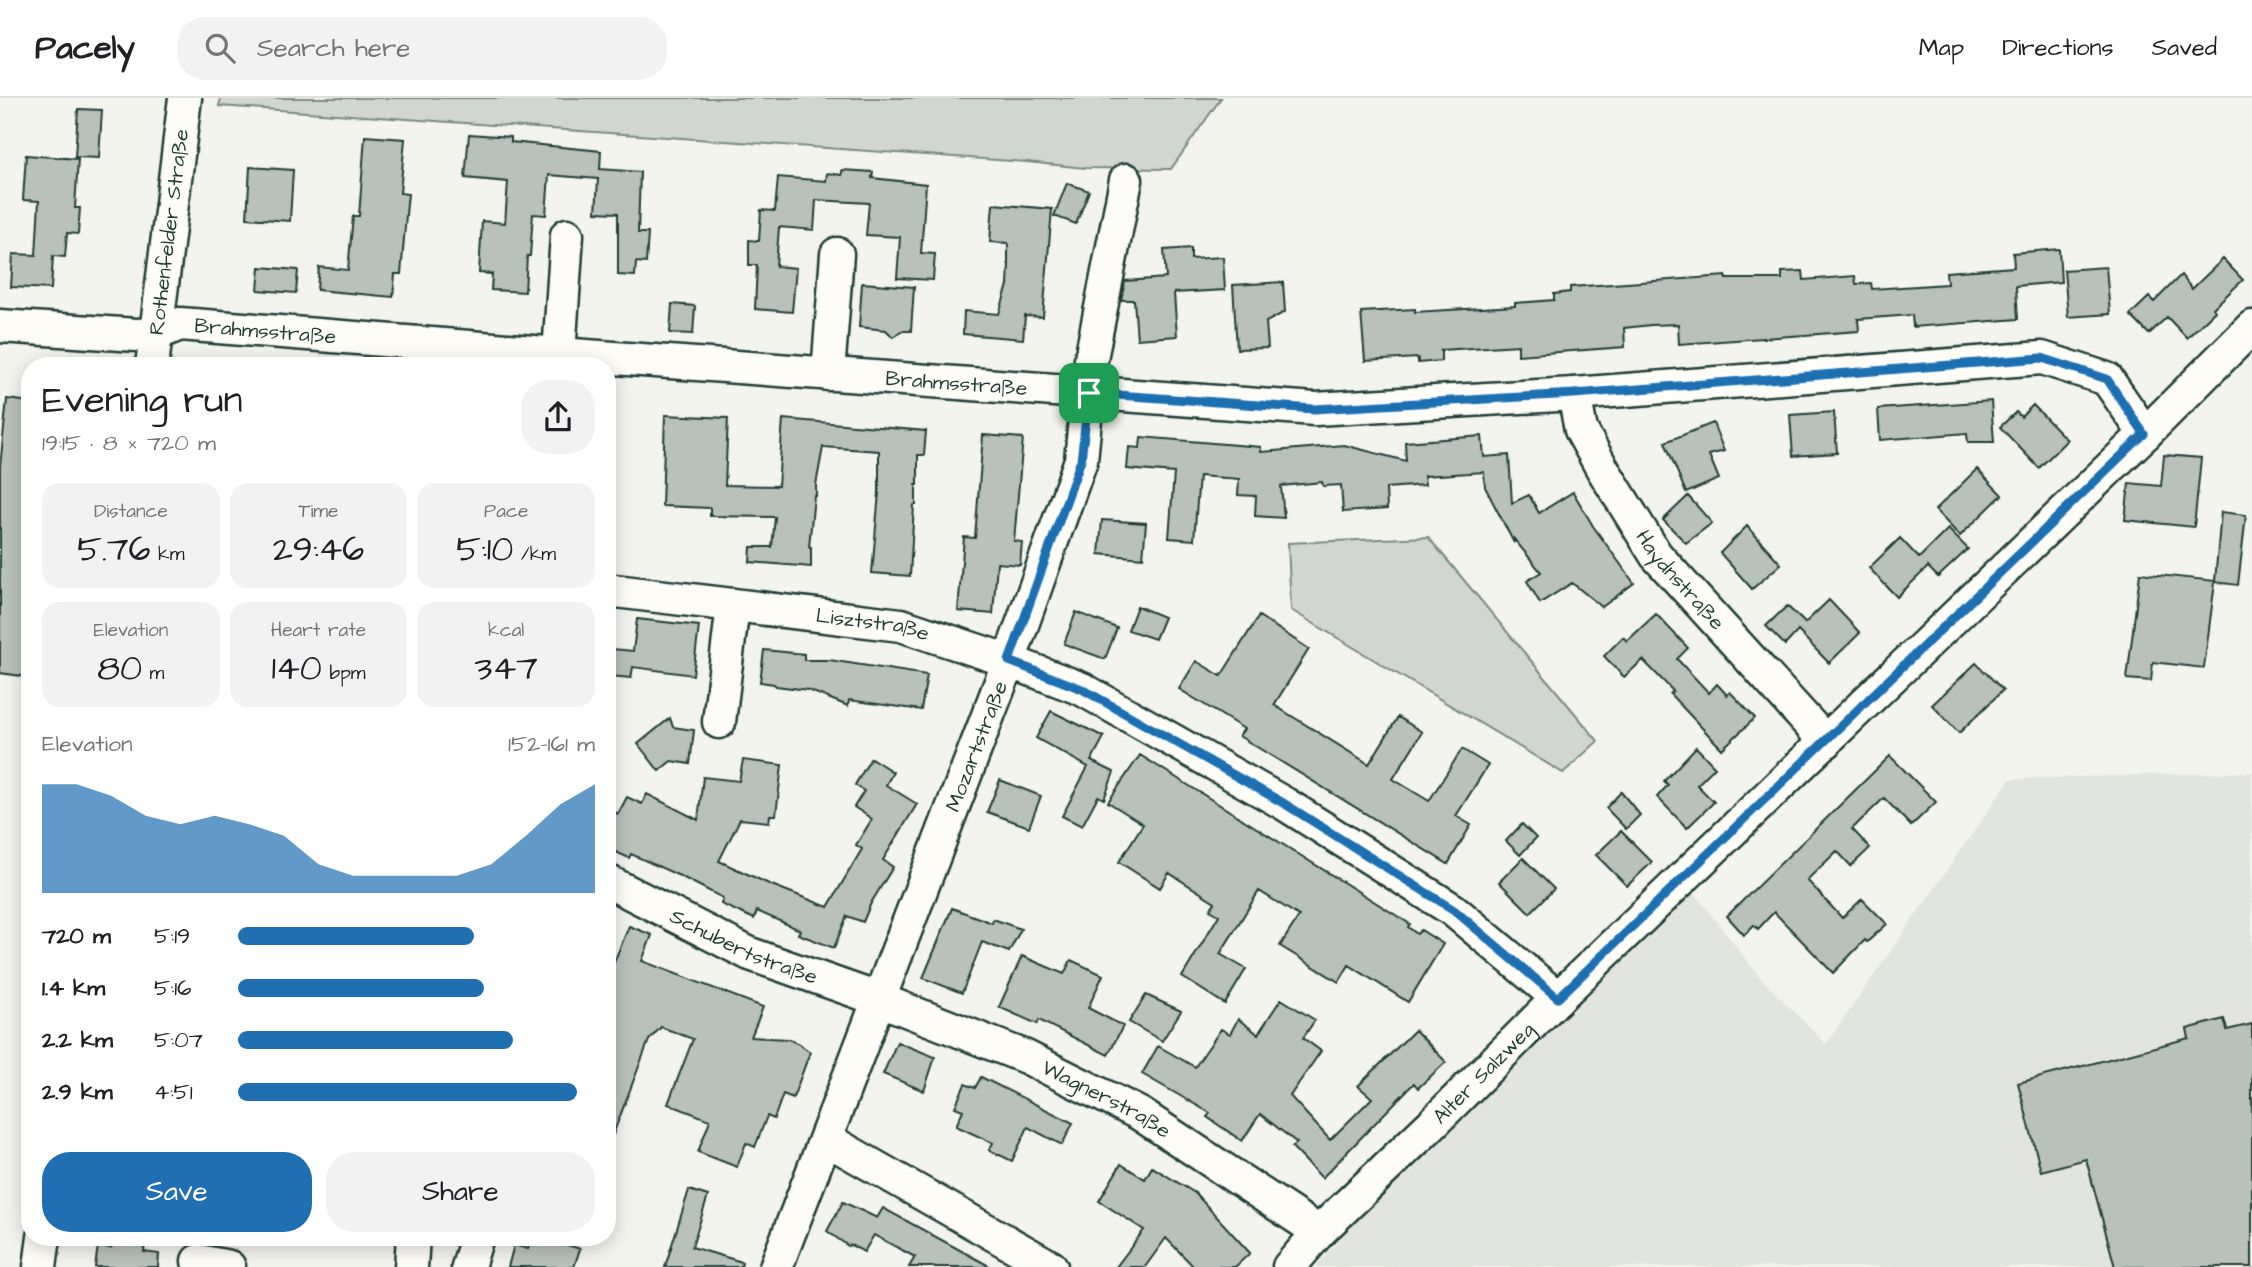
<!DOCTYPE html>
<meta charset="utf-8">
<style>
body{margin:0;font-family:"Architects Daughter",sans-serif;background:#f2f2f2;color:#202124;height:100vh;display:flex;flex-direction:column;font-size:26px;white-space:nowrap}
*{box-sizing:border-box;margin:0}
p{font-size:23px;color:#757577}
.icon{flex:none;width:38px;height:38px;fill:none;stroke:currentColor;stroke-width:2;stroke-linecap:round;stroke-linejoin:round}
.map{position:relative;flex:1;overflow:hidden}
.panel{position:absolute;left:21px;top:259px;width:595px;height:889px;display:flex;flex-direction:column;background:#fff;border-radius:28px;box-shadow:0 4px 18px #0003}
.panel>*{flex:none}
.pin{position:absolute;display:grid;place-items:center;width:60px;height:60px;color:#fff;margin:-30px;border-radius:14px;box-shadow:0 4px 10px #0006}
.round{display:grid;place-items:center;flex:none;width:74px;height:74px;border-radius:28px;background:#f2f2f2}
.head{display:flex;align-items:center;justify-content:space-between;height:119px;padding:0 21px}
h1{font-size:38px;font-weight:600;line-height:52px}
.stats{display:grid;grid-template-columns:repeat(3,1fr);gap:10px;height:119px;padding:7px 21px}
.stats div{display:grid;align-content:center;border-radius:18px;background:#f2f2f2;text-align:center}
.stats b{font-size:35px;font-weight:600}
.stats small{font-size:19px;font-weight:400}
.stats p{font-size:19px}
.chart{height:196px;padding:14px 21px}
.chart p{display:flex;justify-content:space-between}
.chart svg{width:100%;height:126px;margin-top:7px;fill:#1f6fb2;opacity:.7}
.button{display:flex;gap:14px;margin-top:auto;padding:14px 21px}
.button a{flex:1;height:80px;border-radius:28px;background:#1f6fb2;color:#fff;font-size:28px;font-weight:600;line-height:80px;text-align:center}
.button a+a{background:#f2f2f2;color:#202124}
ul{padding:0 21px;list-style:none;font-size:23px}
li{display:grid;grid-template-columns:112px 84px 1fr;align-items:center;height:52px}
li i{height:18px;border-radius:9px;background:#1f6fb2}
header{display:flex;align-items:center;gap:42px;box-sizing:border-box;height:98px;padding:0 35px;background:#fff;border-bottom:2px solid #e0e0e0}
header strong{font-size:33px}
nav{display:flex;gap:38px;margin-inline-start:auto;font-size:24px}
.search{width:490px;height:63px;background:#f2f2f2;display:flex;align-items:center;gap:18px;box-sizing:border-box;padding:0 24px;border-radius:28px;color:#757577;font-size:26px}
.map>svg:first-child{display:block}
.built{fill:#e2e5df}
.green{fill:#d1d6d1;stroke:#788a82;stroke-width:2}
.building{fill:#b9c1bb;stroke:#1f3d34;stroke-width:2}
.lines{fill:none;stroke-linecap:round;stroke-linejoin:round}
.minor-casing{stroke:#1f3d34;stroke-width:37}
.minor{stroke:#fdfcf7;stroke-width:32}
.route-casing{stroke:#fff;stroke-width:14}
.route{stroke:#1f6fb2;stroke-width:9}
.labels{text-anchor:middle;dominant-baseline:central;stroke-width:5;stroke-linejoin:round;paint-order:stroke}
.street-label{font-size:21px;fill:#1f3d34;stroke:#fdfcf7}
</style>
<header>
<strong>Pacely</strong>
<div class="search"><svg class="icon" aria-label="search" viewBox="0 0 24 24"><circle cx="10" cy="10" r="6"/><path d="M15 15l6 6"/></svg>Search here</div>
<nav><a>Map</a><a>Directions</a><a>Saved</a></nav>
</header>
<div class="map">
<svg width="2252" height="1169" viewBox="0 0 2252 1169">
<rect width="100%" height="100%" fill="#f4f4ef"/>
<filter id="ink" filterUnits="userSpaceOnUse"><feTurbulence type="fractalNoise" baseFrequency=".0143" numOctaves="2"/><feDisplacementMap in="SourceGraphic" scale="14" xChannelSelector="R" yChannelSelector="G"/><feConvolveMatrix kernelMatrix="1 2 1 2 8 2 1 2 1" color-interpolation-filters="sRGB"/></filter>
<g filter="url(#ink)">
<path class="built" d="M2252,674V1169H1315L1353,1127L1690,789L1759,878L1826,946L2010,681Z"/>
<path class="green" d="M221,0H1221L1171,71L1085,70L1027,64L219,8Z
M1428,439L1598,643L1563,675L1291,512L1288,445Z"/>
<path class="building" d="M78,11L102,12L99,60L75,59Z
M469,36L511,39V44L601,53L600,71L640,74L638,135H648L646,165L636,164L635,178L618,177V115L596,114L598,81L549,77L546,117L533,116L530,158H527L525,194L491,192L492,176L479,175L482,123L505,125L508,84L465,80Z
M365,38L405,41L400,95L408,96L407,105L401,176H395L393,199L317,192L319,169L348,172L353,118H359Z
M26,57L78,61L75,110H80L78,136L67,135L65,159L53,158L51,191L11,189L13,156L36,157L39,103L23,102Z
M250,69L293,72L290,123L247,120Z
M842,72L873,74L872,80L926,86L921,155L935,156L933,182L897,180L900,139L866,137L869,105L816,102L814,132L779,129L776,168L796,170L792,214L755,211L757,167H749V142L759,143L761,112L775,113L778,79L826,83L827,75L842,77Z
M1067,85L1089,93L1076,126L1054,118Z
M993,106L1052,111L1043,219L1025,218L1023,241L963,236L964,213L999,216L1008,187L1009,166L1008,165V145L990,144Z
M1191,150V161L1223,159L1225,192L1174,195L1177,238L1137,241L1134,202H1121L1125,183L1166,180L1164,152Z
M2059,151L2061,184L2016,188L2018,221L1913,229L1912,217L1858,221L1859,233L1679,246L1678,226L1651,227L1624,230L1625,249L1518,257V247L1441,252V263L1418,265V260L1365,263L1361,214L1415,211V214L1515,208V205L1554,202V196L1570,194V189L1726,178V181H1782V174L1803,173L1804,182L1855,178L1856,186L1871,185L1872,191L1947,186L1946,174L2014,169L2013,155Z
M2223,161L2243,182L2213,210L2215,213L2187,240L2167,219L2149,236L2130,217L2149,199L2154,204L2181,177L2192,191Z
M260,169L298,172L296,195L258,192Z
M2106,169L2110,216L2068,219L2064,172Z
M1283,184L1285,214L1266,224L1268,250L1237,251L1233,187Z
M862,185L914,189L911,233H901L893,239L886,232L859,229Z
M672,206L695,208L693,236L670,235Z
M7,301L30,304V579L0,575V369Z
M1991,303L1994,344H1968L1967,335L1880,342L1878,311Z
M2033,307L2067,342L2039,370L2000,329L2016,314L2021,319Z
M1834,314L1837,355L1793,358L1790,317Z
M665,317L728,320L725,387L778,388L783,321L926,333L924,357H918V387H916V407H914L910,478L872,475L879,394V353L823,349L816,387V398H814L809,449H811V469L750,464L751,449H772L775,419L710,418V410L662,408Z
M1713,325L1724,353L1709,357L1719,381L1686,395L1665,344Z
M983,337L1023,340L1014,443L1022,444L1020,467L997,465L993,516L958,513L964,439L975,440Z
M1482,338L1484,359L1509,357L1512,405L1529,397L1539,415L1573,394L1593,428L1634,485L1602,509L1572,485L1540,505L1527,483L1541,474L1514,441V445L1485,389L1484,374L1424,378L1425,387L1386,390L1387,411L1343,414L1341,387L1323,388L1322,384L1281,388L1284,420L1255,418L1256,398L1238,397L1239,381L1199,378L1194,442L1169,440L1174,375L1127,371L1129,349L1140,350L1141,339L1261,349V354L1344,347L1406,363L1405,344Z
M2164,357L2201,360L2194,429L2125,422L2129,385L2161,388Z
M1977,371L2002,397L1960,438L1935,412Z
M1688,398L1712,425L1686,445L1663,422Z
M2221,414L2246,417L2238,487L2215,484L2204,570L2153,564L2151,583L2127,581L2140,475L2215,483Z
M1102,422L1146,425L1143,460L1099,456Z
M1747,428L1781,466L1752,491L1720,455Z
M1948,431L1968,451L1938,479L1927,468L1928,469L1897,499L1869,470L1900,440L1919,460Z
M1829,502L1860,535L1829,565L1798,533L1785,547L1766,528L1787,508L1805,525Z
M1137,508L1164,519L1155,541L1128,532Z
M1076,514L1117,530L1105,561L1064,546Z
M1656,516L1688,550L1677,561L1709,595L1717,586L1727,597L1730,594L1755,620L1722,651L1670,596L1673,593L1643,562L1624,579L1604,558L1623,539L1627,543Z
M1259,518L1309,551L1274,607L1369,666L1398,619L1422,634L1393,681L1429,703L1462,651L1488,667L1456,718L1471,727L1448,766L1239,638L1244,631L1179,591L1196,563L1221,578Z
M637,521L699,528L693,577L633,569L631,580L610,578L613,551L633,553Z
M764,552L804,556V562H829L927,577L921,612L849,602L848,608L808,592L776,588L774,586L760,584Z
M1976,565L2003,592L1959,635L1932,607Z
M1051,613L1104,639L1091,663L1114,674L1104,701L1098,698L1082,728L1062,718L1088,669L1036,640Z
M670,620L673,629L694,632L690,666L671,663L659,673L638,646Z
M1696,649L1715,669L1697,687L1714,704L1687,730L1657,699L1668,687L1664,683Z
M1140,657L1410,826L1408,829L1417,836L1421,832L1443,846L1408,904L1349,867L1339,884L1280,848L1299,818L1259,793L1220,856L1246,871L1225,906L1182,879L1219,817L1210,812L1215,804L1169,775L1160,790L1119,764L1143,726L1108,704Z
M1890,658L1936,704L1911,728L1884,700L1852,731L1870,750L1851,768L1837,753L1807,782L1842,820L1862,801L1887,826L1867,844L1865,842L1833,875L1774,814L1758,831L1754,827L1744,837L1727,818Z
M871,660L893,674L886,687L917,706L883,762L893,769L871,805L863,824L847,818L834,850L798,836L800,832L757,813L754,821L721,806L723,800L682,779L631,756L629,760L607,750V729L615,714L618,716L627,699L642,706L647,696L698,722L703,679L739,683L743,662L782,667L776,717H770L769,724L740,721L719,763L769,786L828,809L862,751L856,747L872,721L854,709L864,693L855,687Z
M1000,682L1041,698L1029,729L987,714Z
M1621,694L1640,717L1626,731L1606,710Z
M1522,726L1536,740L1520,757L1506,743Z
M1621,733L1652,764L1627,788L1596,757Z
M1523,760L1554,791L1530,815L1499,784Z
M952,810L992,825L993,821L1021,831L1009,854L982,844L962,895L923,880Z
M629,828L652,837L642,863L763,909L751,939L788,941L799,946L810,954L793,1000L783,996L774,1021L767,1018L755,1049L746,1045L737,1069L698,1054L710,1022L668,1006L693,941L661,929L649,942L609,1047H607V881Z
M1022,858L1064,876L1071,862L1103,877L1088,910L1123,928L1108,957L1039,922L1037,926L999,909Z
M1146,897L1181,913L1162,943L1129,924Z
M1281,901L1315,922L1303,940L1321,953L1290,998L1330,1042L1372,1000L1358,988L1415,932L1446,964L1418,990L1414,985L1322,1080L1292,1049L1297,1045L1260,1016L1242,1043L1207,1019L1210,1015L1142,976L1158,948L1195,969L1221,931L1230,936L1238,921L1258,936Z
M2224,921L2227,932L2252,926V1169H2115L2086,1061L2041,1073L2018,985L2189,940L2187,931Z
M897,944L935,959L924,993L883,976Z
M981,979L1073,1025L1062,1047L1028,1029L1012,1063L989,1052L993,1045L956,1028L963,1012L955,1009L965,986L975,990Z
M1121,1066L1145,1081L1152,1069L1195,1095L1250,1155L1235,1169H1194L1166,1140L1145,1169H1116L1144,1132L1099,1103Z
M689,1092L708,1098L692,1149L742,1164L741,1169H665Z
M843,1104L877,1120L883,1110L991,1169H909L915,1159L874,1137L864,1154L851,1147L848,1148L827,1133Z
M113,1139H146L144,1154L159,1156L158,1169H95L98,1148L111,1150Z
M532,1139H542L580,1151L574,1169H508L514,1147L528,1151Z"/>
<g class="lines">
<g class="minor-casing">
<g id="minor">
<path id="s1" d="M0,228L137,237L156,236L180,226L559,256L1315,311L1574,296L2042,260L2107,281L2145,336"/>
<path d="M559,256L567,137"/>
<path id="s2" d="M152,268L185,0"/>
<path d="M828,276L837,156"/>
<path id="s3" d="M1574,296L1581,332L1602,370L1656,457L1826,644"/>
<path id="s4" d="M607,492L901,527L1009,563L1082,591L1285,706L1453,812L1558,900"/>
<path d="M719,624L733,507"/>
<path id="s5" d="M607,783L750,856L878,901L1026,959L1140,1016L1319,1134"/>
<path d="M826,1041L1051,1169"/>
<path d="M198,1163L229,1169"/>
<path d="M40,1169L44,1139"/>
<path d="M411,1169L413,1139"/>
<path d="M468,1169L477,1139"/>
<path id="s6" d="M776,1169L1009,563L1081,362L1091,261L1126,82"/>
<path id="s7" d="M1289,1169L1319,1134L1431,1027L1558,900L2145,336L2252,229"/>
</g>
</g>
<use href="#minor" class="minor"/>
</g>
</g>
<g class="lines" filter="url(#ink)">
<g class="route-casing">
<path id="route" d="M2042,260L2107,281L2144,336L1558,900L1454,812L1285,706L1082,591L1009,563L1081,362L1089,295L1314,311L1574,296Z"/>
</g>
<use href="#route" class="route"/>
</g>
<g class="labels">
<g class="street-label">
<text stroke="none"><textPath href="#s2" startOffset="135">Rothenfelder Straße</textPath></text>
<text stroke="none"><textPath href="#s1" startOffset="268">Brahmsstraße</textPath></text>
<text stroke="none"><textPath href="#s1" startOffset="961">Brahmsstraße</textPath></text>
<text stroke="none"><textPath href="#s3" startOffset="217">Haydnstraße</textPath></text>
<text stroke="none"><textPath href="#s4" startOffset="268">Lisztstraße</textPath></text>
<text stroke="none"><textPath href="#s6" startOffset="558">Mozartstraße</textPath></text>
<text stroke="none"><textPath href="#s5" startOffset="152">Schubertstraße</textPath></text>
<text stroke="none"><textPath href="#s7" startOffset="275">Alter Salzweg</textPath></text>
<text stroke="none"><textPath href="#s5" startOffset="546">Wagnerstraße</textPath></text>
</g>
</g>
</svg>
<div class="pin" style="left:1089px;top:295px;background:#1e9e55"><svg class="icon" aria-label="arrive" viewBox="0 0 24 24"><path d="M6 21V4h12l-3 4 3 4H6"/></svg></div>
<section class="panel">
<div class="head"><div><h1>Evening run</h1><p>19:15 · 8 × 720 m</p></div><a class="round"><svg class="icon" aria-label="share" viewBox="0 0 24 24"><path d="M12 15V3M7 8l5-5 5 5M5 13v7h14v-7"/></svg></a></div>
<div class="stats">
<div><p>Distance</p><b>5.76<small> km</small></b></div>
<div><p>Time</p><b>29:46</b></div>
<div><p>Pace</p><b>5:10<small> /km</small></b></div>
</div>
<div class="stats">
<div><p>Elevation</p><b>80<small> m</small></b></div>
<div><p>Heart rate</p><b>140<small> bpm</small></b></div>
<div><p>kcal</p><b>347</b></div>
</div>
<div class="chart"><p><span>Elevation</span>152–161 m</p>
<svg viewBox="0 0 160 44" preserveAspectRatio="none"><path d="M0 44V6L10 6L20 10L30 17L40 20L50 17L60 20L70 24L80 34L90 38L100 38L110 38L120 38L130 34L140 24L150 13L160 6V44z"/></svg>
</div>
<ul>
<li><b>720 m</b>5:19<i style="width:66%"></i></li>
<li><b>1.4 km</b>5:16<i style="width:69%"></i></li>
<li><b>2.2 km</b>5:07<i style="width:77%"></i></li>
<li><b>2.9 km</b>4:51<i style="width:95%"></i></li>
</ul>
<div class="button"><a>Save</a><a>Share</a></div>
</section>
</div>
